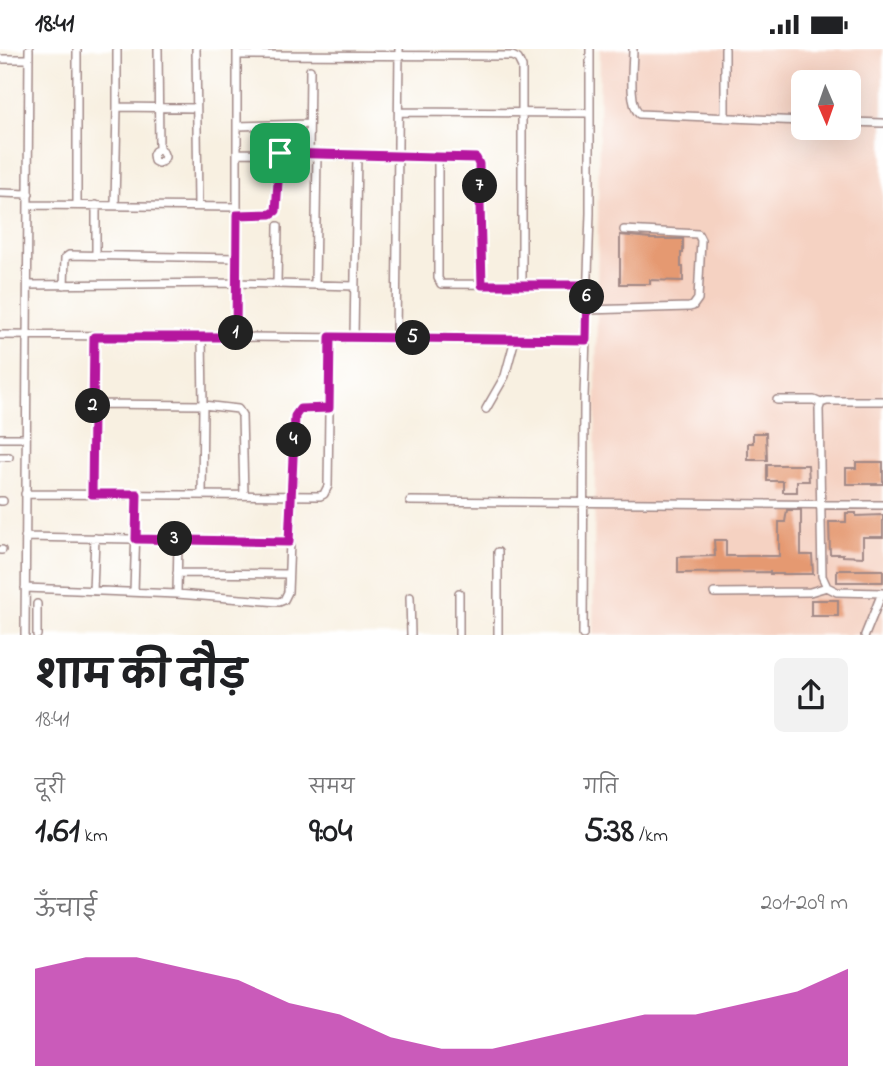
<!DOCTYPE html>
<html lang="hi">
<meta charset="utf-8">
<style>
body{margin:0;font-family:"Indie Flower","Playpen Sans Deva",sans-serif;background:#f2f2f2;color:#202124;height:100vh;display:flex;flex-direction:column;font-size:26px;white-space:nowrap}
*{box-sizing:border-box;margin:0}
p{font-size:23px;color:#757577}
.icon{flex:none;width:38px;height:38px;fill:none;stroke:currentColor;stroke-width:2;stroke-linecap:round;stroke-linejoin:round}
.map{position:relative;height:586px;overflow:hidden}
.side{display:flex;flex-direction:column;background:#fff;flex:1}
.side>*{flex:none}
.needle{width:46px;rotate:178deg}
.controls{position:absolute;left:791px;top:21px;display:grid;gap:14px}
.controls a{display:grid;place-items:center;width:70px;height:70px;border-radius:10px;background:#fff;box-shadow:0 7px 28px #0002;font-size:35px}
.pin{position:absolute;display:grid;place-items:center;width:60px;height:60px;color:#fff;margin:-30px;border-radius:14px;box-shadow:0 4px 10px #0006}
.km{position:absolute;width:35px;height:35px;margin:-18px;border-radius:50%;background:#222;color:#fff;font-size:19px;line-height:35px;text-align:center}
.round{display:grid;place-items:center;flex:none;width:74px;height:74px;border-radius:10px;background:#f2f2f2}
.head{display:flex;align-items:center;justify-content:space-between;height:119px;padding:0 35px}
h1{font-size:38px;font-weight:700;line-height:52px}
.metrics{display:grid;grid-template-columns:repeat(3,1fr);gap:10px;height:119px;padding:7px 35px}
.metrics div{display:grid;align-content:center}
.metrics b{font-size:35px;font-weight:700}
.metrics small{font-size:19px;font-weight:400}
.metrics p{font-size:19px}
.chart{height:196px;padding:14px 35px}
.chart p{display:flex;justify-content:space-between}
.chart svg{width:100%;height:126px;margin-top:7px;fill:#b5179e;opacity:.7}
.status{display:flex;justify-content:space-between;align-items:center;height:49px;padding:0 35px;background:#fff;direction:ltr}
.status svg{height:19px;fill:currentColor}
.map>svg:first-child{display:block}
.built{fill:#f5d2c2;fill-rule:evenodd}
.building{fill:#e59971}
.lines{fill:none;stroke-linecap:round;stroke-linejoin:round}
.minor-casing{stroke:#a18886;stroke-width:10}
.minor{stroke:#fff;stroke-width:7}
.route-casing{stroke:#fff;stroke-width:14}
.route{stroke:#b5179e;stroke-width:9}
</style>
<div class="status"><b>18:41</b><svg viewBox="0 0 49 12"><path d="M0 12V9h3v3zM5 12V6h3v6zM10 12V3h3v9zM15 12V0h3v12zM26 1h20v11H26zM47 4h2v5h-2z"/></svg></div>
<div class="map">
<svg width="883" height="586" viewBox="0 0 883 586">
<rect width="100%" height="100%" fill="#fff"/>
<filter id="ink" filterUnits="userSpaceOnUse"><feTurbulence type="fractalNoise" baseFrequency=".0143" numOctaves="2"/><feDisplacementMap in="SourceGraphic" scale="14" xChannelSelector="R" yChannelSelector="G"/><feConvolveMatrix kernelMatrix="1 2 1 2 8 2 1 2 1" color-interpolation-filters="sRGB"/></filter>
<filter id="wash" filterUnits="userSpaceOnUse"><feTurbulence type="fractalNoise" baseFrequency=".00686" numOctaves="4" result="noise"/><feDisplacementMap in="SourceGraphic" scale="28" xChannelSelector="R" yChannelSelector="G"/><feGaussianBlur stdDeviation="1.57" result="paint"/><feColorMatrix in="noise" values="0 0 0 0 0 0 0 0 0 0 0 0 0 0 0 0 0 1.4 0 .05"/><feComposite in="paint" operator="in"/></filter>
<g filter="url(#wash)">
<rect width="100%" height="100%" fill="#f8f0e1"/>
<path class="built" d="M600,0H883V586H593ZM803,33H849V79H803Z"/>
<g id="blocks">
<path class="building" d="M620,186L650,189V190H683V204H681V218H683V232L650,231V235H620Z
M753,384H766L767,411H748V394H753Z
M856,413H883V435H846V419H856Z
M767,416H808L809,432H797V443H783V432H767Z
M787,461H801V506H812L813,525H770V523L678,524V508L715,507L714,491H726V507H779V473H785Z
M846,464H856V467L883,466V488H863V508L843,507V505H830L829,473H846Z
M837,521H883V533H837Z
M811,551H838V567H811Z"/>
</g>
</g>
<g filter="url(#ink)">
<use href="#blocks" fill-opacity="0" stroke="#a18886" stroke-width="2"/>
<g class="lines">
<g class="minor-casing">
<path id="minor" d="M77,0V156
M158,0L159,101L163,103L165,108L163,112L158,114L154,112L153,106L155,102L159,101
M196,0L198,156
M633,0C633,16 628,54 639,65L803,72
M237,6L512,7L518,10L522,18V236
M0,10H29
M117,58L196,59
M399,63L589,64
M725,69V0
M849,73L883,74
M237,77L309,75
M237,104L476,109L479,115L482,236
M309,105L310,21
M438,107V229L441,235L587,236
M0,144L29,145
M29,156L237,158
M96,156V206
M115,156L117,58V0
M237,166L271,165L276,162L280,104
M277,235L278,177
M315,235L317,105
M28,236L236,234L355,237
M64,236L65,209L69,206L236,209
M587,261L689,258L693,257L698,250L701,191L698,185L624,181
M0,286L586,291
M237,288V0
M354,288L357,105
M396,288L399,0
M777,351H814L821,354
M883,352H827L821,354L819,360L822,527L827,538L837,543L883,544
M93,355L203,356L238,360L242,366L244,446
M486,360L505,327L515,290
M0,389H25
M0,408H9
M25,445L320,447L324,445L328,437L330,288
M92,445L94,288
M202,446L203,356L202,288
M0,452H3
M410,452L883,456
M25,488L289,493
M0,501H2
M177,524L288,525
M25,539L177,545L279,553L284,551L288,543L295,367L300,360L329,359
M93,542L95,489
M134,543L137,445
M459,544V586
M714,544L810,543L827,538
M177,545L178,491
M410,548L411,586
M37,555V586
M25,586L29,0
M498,586V503
M583,586L584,348L590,164V0
M865,586L882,544"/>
</g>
<use href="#minor" class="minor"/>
</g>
</g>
<g class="lines" filter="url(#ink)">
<g class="route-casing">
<path id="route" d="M280,104L476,109L479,115L482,236H587L586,291L330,288L329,359L300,360L295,367L289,493L136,490L137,445H92L94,288H236L237,166L271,165L276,162Z"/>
</g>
<use href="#route" class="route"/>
</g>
</svg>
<div class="controls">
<a><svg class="needle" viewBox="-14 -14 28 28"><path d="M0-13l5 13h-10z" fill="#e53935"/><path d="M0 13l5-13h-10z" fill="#757577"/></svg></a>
</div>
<div class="pin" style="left:280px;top:104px;background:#1e9e55"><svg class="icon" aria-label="arrive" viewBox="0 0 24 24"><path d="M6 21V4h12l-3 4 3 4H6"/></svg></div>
<b class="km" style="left:236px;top:284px">1</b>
<b class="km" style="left:93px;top:357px">2</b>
<b class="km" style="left:175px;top:490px">3</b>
<b class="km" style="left:294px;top:391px">4</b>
<b class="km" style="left:413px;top:289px">5</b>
<b class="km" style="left:587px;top:248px">6</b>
<b class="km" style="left:480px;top:137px">7</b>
</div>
<section class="side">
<div class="head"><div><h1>शाम की दौड़</h1><p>18:41</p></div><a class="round"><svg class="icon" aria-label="share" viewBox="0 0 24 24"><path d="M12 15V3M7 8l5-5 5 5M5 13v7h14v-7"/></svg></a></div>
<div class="metrics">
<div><p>दूरी</p><b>1.61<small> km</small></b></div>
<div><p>समय</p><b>9:04</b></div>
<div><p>गति</p><b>5:38<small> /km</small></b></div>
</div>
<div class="chart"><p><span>ऊँचाई</span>201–209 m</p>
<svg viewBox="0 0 160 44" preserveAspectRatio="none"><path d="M0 44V10L10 6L20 6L30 10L40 14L50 22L60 26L70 34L80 38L90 38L100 34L110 30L120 26L130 26L140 22L150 18L160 10V44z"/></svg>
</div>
</section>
